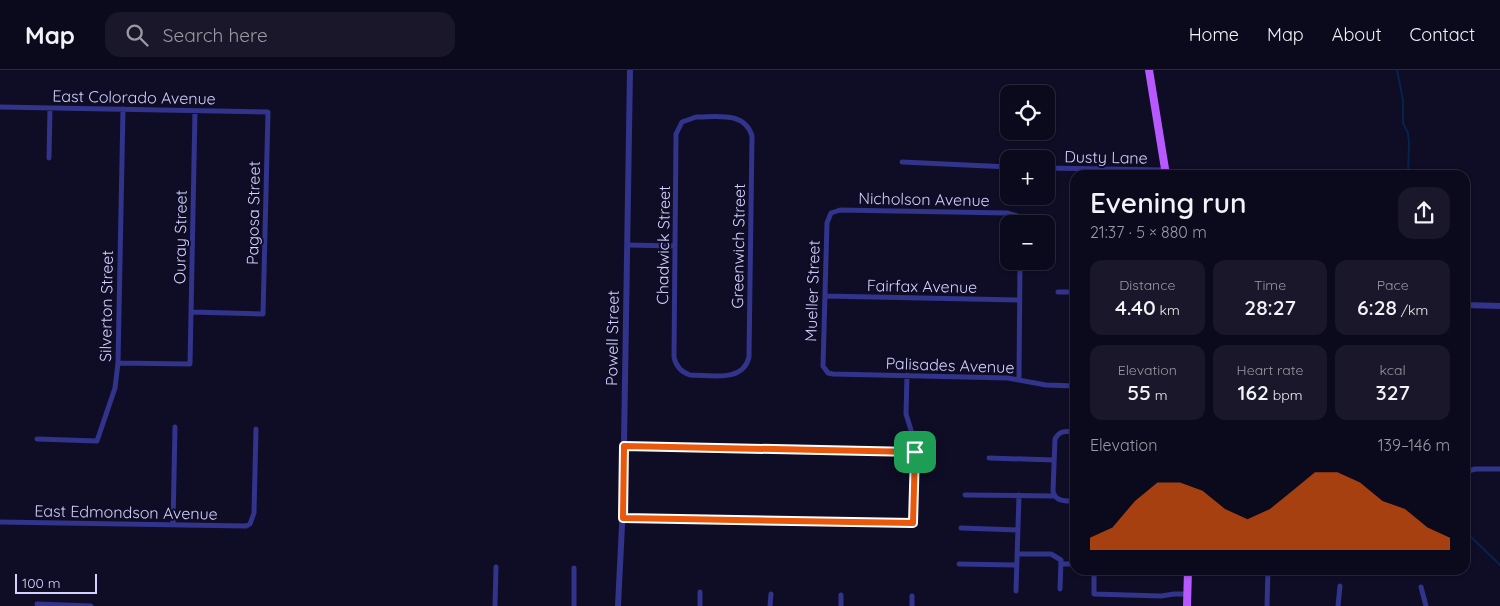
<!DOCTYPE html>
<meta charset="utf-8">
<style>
body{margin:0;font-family:Quicksand,sans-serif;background:#191729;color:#f1f3f6;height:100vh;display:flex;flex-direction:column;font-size:19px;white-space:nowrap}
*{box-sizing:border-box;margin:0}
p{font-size:16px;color:#9a9aa3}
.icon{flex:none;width:28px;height:28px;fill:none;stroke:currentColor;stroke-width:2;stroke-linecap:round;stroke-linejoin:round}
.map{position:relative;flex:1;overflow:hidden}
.details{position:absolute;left:1070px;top:100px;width:400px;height:405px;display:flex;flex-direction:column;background:#0b091c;border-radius:15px;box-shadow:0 1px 4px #0004,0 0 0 1px #2b2a3b}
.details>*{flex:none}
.fabs{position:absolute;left:1000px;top:15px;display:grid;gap:10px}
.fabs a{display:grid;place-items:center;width:55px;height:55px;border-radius:10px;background:#0b091c;box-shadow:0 1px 4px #0004,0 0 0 1px #2b2a3b;font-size:25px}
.scale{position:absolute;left:15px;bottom:12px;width:82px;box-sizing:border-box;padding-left:5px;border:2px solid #d4d1ff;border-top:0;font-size:14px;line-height:18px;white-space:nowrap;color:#d4d1ff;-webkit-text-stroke:4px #0f0c26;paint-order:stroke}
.pin{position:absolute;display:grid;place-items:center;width:42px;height:42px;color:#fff;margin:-21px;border-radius:10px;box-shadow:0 2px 8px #0006}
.round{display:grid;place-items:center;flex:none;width:52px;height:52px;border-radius:15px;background:#191729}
.overview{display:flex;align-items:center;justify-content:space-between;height:85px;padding:0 20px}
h1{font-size:28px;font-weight:600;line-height:38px}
.metrics{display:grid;grid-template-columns:repeat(3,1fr);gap:8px;height:85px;padding:5px 20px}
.metrics div{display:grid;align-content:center;border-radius:12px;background:#191729;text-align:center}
.metrics b{font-size:21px;font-weight:600}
.metrics small{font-size:14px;font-weight:400}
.metrics p{font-size:14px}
.chart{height:140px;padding:10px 20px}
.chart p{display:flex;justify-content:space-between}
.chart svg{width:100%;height:90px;margin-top:5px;fill:#ea580c;opacity:.7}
header{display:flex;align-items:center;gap:30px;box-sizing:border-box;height:70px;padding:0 25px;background:#0b091c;border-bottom:1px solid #2b2a3b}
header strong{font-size:24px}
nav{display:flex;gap:28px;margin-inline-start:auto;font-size:18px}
.search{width:350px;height:45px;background:#191729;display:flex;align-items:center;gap:12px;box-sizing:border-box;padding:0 18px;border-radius:15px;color:#9a9aa3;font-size:19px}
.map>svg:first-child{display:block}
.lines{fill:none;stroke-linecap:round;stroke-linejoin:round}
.stream{stroke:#06234b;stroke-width:2}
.minor{stroke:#32338a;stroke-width:5}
.tertiary{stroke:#32338a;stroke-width:6}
.primary{stroke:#b858ff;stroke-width:8}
.route-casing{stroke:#fff;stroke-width:10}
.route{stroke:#ea580c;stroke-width:6}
.labels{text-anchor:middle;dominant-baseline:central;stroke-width:4;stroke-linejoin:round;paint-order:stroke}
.street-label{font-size:16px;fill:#d4d1ff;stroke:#0f0c26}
</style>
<header>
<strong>Map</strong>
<div class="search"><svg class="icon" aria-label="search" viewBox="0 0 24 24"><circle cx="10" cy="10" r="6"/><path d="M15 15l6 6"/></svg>Search here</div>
<nav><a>Home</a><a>Map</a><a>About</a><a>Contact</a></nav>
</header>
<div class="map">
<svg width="1500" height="536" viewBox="0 0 1500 536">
<rect width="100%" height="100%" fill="#0f0c26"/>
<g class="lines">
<path class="stream" d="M1397,0L1403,30V53L1408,63L1409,73L1408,105
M1465,461L1500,495"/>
<path class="minor" d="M0,37L268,42L263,244L191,242
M696,47C716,47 745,41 752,66L749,287C743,313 711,305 690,305C681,302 676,297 674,287L676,64L682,52Z
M49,88L50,38
M902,92L1009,97
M1046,98L1165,100
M1020,154L1017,146L1007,143L840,140L831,143L827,153L823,296L828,303L833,304L1008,308L1046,315L1075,316
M628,175L675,176
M1058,222H1075
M825,226L1020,230
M118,293L190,294L195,41
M1019,309L1020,191
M1075,362C1066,361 1060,360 1055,369L1053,421C1055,432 1066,431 1075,431
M37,369L97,371L115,318L118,293L123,39
M624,375L915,382
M989,388L1054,390
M1465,402L1475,399H1500
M965,425L1054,426
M623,447L913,453L915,373L906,344L907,305
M0,452L246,456L250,454L254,443L256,359
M173,455L175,357
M961,458L1018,460
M1017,484H1051L1061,490L1060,519
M959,494L1016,495
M1062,494H1075
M1094,500V524L1161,526L1174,524H1187
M1421,517L1426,536
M1016,521L1019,425
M37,534L91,536
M495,536L496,497
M574,536V498
M700,536V522
M770,536L771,524
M841,536V525
M912,536V526
M1267,536L1268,500
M1338,536L1340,516"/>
<path class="tertiary" d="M1465,235L1500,236
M618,536L623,435L630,0"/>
<path class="primary" d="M1149,0L1166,105
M1187,536L1188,500"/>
</g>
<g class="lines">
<g class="route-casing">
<path id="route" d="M624,376L915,382L913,453L623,448Z"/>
</g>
<use href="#route" class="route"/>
</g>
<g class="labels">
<g class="street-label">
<text transform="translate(134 27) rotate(1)">East Colorado Avenue</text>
<text transform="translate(1106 87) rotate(1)">Dusty Lane</text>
<text transform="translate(924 129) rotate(1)">Nicholson Avenue</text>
<text transform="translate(253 143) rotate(-89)">Pagosa Street</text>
<text transform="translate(180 167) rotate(-89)">Ouray Street</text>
<text transform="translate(663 175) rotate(-89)">Chadwick Street</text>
<text transform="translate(738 176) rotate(-89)">Greenwich Street</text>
<text transform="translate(922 216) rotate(1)">Fairfax Avenue</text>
<text transform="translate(812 221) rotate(-88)">Mueller Street</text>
<text transform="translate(106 236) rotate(-89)">Silverton Street</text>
<text transform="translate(612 268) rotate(-89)">Powell Street</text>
<text transform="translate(950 295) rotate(2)">Palisades Avenue</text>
<text transform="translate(126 442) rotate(1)">East Edmondson Avenue</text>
</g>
</g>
</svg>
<div class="fabs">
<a><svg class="icon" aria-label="locate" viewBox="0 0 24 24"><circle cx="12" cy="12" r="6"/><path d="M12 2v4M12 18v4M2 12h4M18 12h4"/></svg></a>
<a>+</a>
<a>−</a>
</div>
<div class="scale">100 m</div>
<div class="pin" style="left:915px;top:382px;background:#1e9e55"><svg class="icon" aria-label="arrive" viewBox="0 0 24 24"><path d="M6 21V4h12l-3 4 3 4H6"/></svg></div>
<section class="details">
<div class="overview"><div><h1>Evening run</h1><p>21:37 · 5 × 880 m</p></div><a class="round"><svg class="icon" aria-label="share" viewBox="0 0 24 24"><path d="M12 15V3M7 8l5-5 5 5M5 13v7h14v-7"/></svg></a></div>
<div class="metrics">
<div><p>Distance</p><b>4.40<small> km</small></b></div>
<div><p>Time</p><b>28:27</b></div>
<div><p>Pace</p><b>6:28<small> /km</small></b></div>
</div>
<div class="metrics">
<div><p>Elevation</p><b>55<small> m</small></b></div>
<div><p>Heart rate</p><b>162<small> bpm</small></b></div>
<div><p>kcal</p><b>327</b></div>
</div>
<div class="chart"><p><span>Elevation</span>139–146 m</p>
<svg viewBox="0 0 160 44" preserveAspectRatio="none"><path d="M0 44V38L10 33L20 20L30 11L40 11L50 15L60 24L70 29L80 24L90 15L100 6L110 6L120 11L130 20L140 24L150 33L160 38V44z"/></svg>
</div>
</section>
</div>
